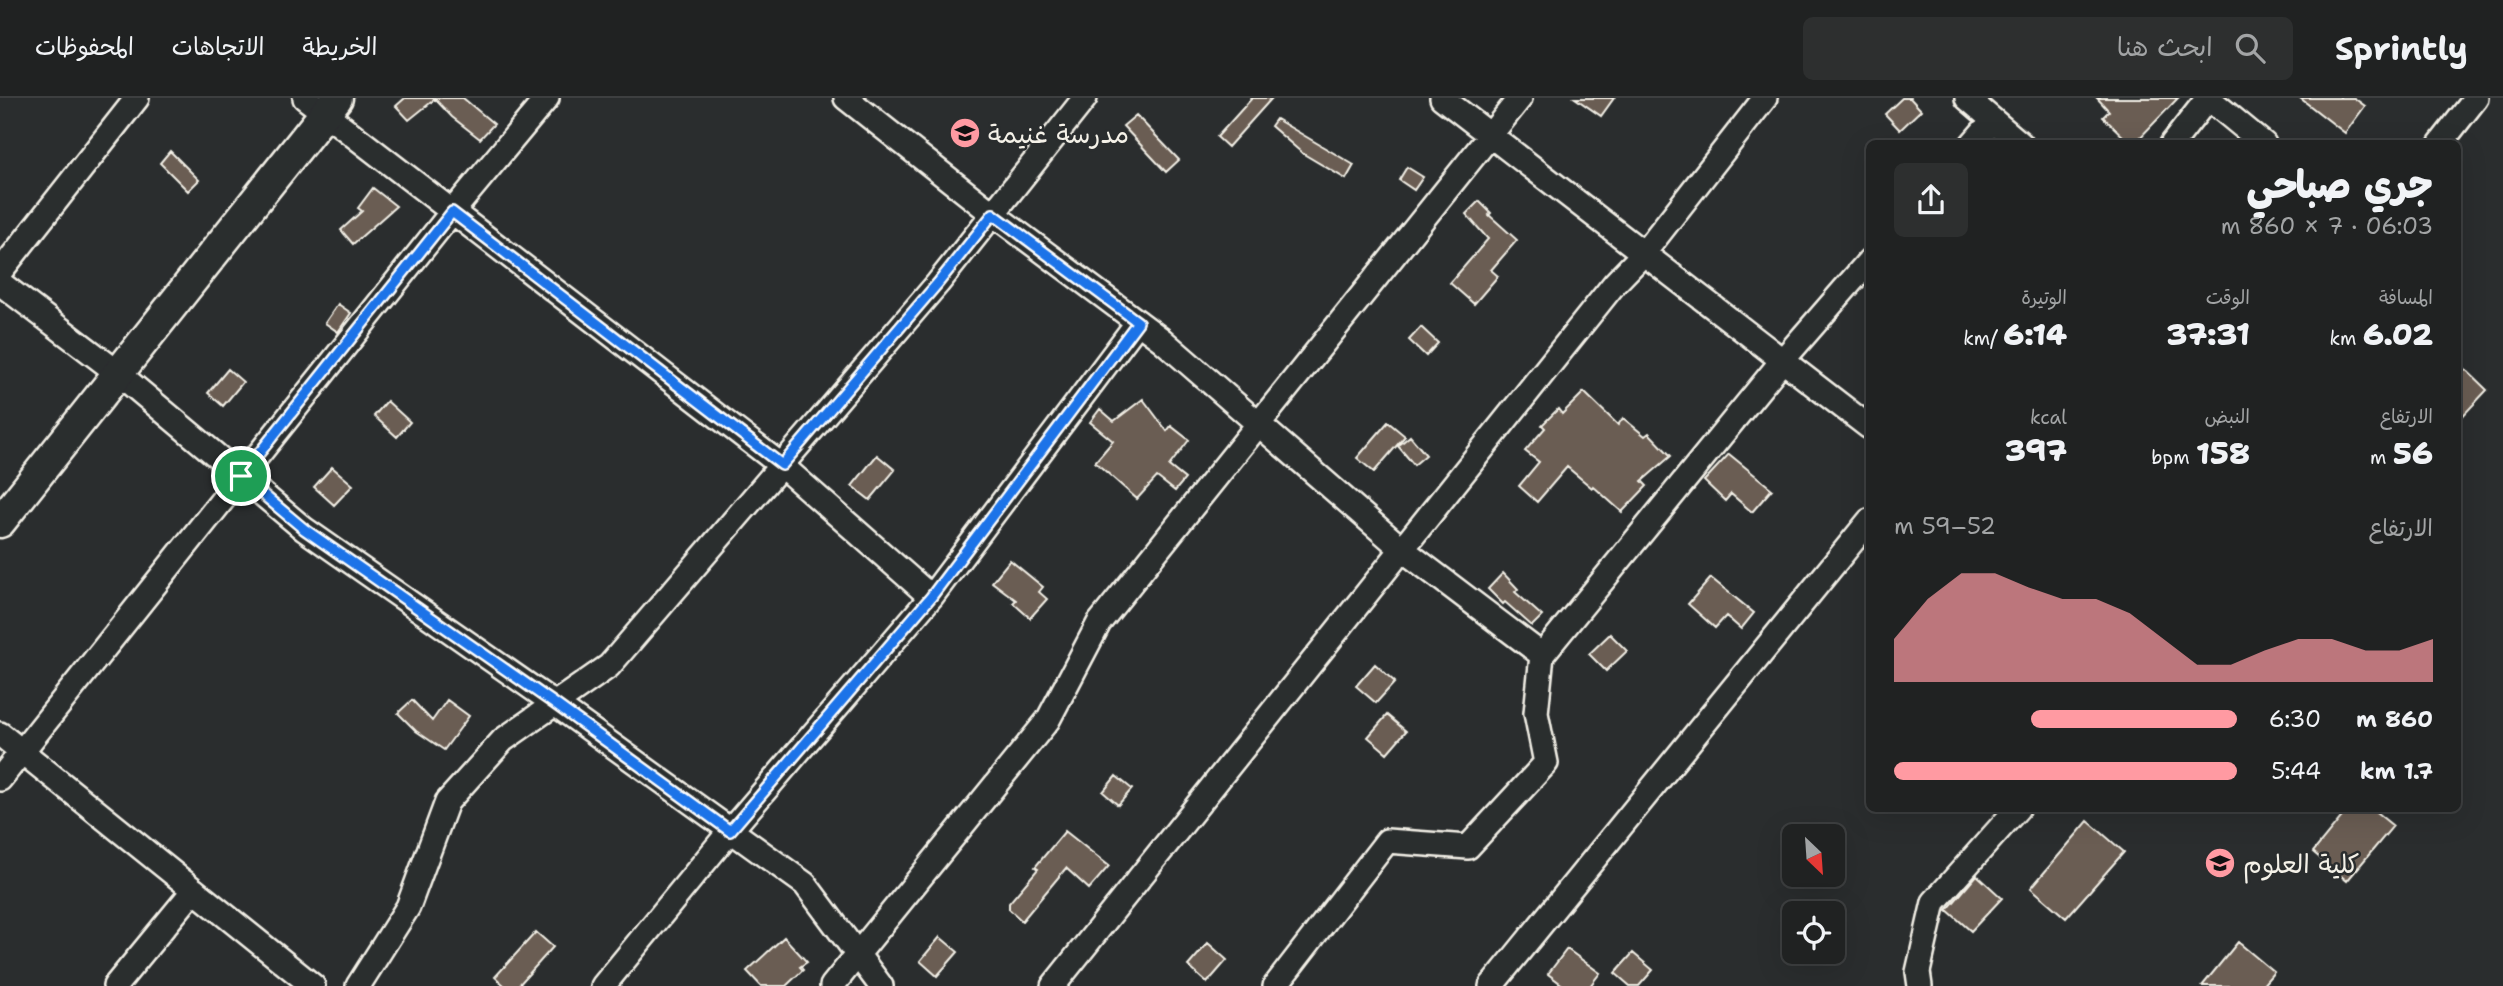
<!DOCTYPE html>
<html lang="ar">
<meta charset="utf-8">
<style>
body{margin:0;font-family:"Shantell Sans","Playpen Sans Arabic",sans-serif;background:#2d2f2f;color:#f1f3f6;direction:rtl;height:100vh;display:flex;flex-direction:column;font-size:26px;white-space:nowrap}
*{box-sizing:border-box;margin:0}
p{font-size:23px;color:#a2a4a5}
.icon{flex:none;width:38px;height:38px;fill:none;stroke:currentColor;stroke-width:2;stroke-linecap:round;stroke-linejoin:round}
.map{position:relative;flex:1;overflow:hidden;direction:ltr}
.sheet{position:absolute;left:1866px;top:42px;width:595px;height:672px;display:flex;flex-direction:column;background:#202222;border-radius:10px;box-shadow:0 7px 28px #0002,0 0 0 2px #3d3f40;direction:rtl}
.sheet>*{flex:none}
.needle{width:46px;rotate:155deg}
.tools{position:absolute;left:1782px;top:726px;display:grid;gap:14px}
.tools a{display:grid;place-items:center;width:63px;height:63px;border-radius:10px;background:#202222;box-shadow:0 7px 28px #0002,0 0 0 2px #3d3f40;font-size:35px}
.pin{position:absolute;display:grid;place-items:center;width:60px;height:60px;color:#fff;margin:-30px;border:4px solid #fff;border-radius:50%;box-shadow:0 2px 7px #0007}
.round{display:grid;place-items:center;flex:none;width:74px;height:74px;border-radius:10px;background:#2d2f2f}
.headline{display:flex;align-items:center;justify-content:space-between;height:119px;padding:0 28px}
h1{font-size:38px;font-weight:800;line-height:52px}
.metrics{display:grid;grid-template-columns:repeat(3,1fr);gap:10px;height:119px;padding:7px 28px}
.metrics div{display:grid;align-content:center}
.metrics b{font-size:30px;font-weight:800}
.metrics small{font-size:19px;font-weight:400}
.metrics p{font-size:19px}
.chart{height:196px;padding:14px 28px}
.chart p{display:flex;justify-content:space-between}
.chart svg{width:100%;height:126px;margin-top:7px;fill:#ff9aa2;opacity:.7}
ul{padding:0 28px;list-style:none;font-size:23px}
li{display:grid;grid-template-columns:112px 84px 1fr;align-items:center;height:52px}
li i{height:18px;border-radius:9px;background:#ff9aa2}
header{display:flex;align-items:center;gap:42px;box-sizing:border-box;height:98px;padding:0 35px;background:#202222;border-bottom:2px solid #3d3f40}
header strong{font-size:33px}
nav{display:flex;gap:38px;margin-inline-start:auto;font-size:24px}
.search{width:490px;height:63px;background:#2d2f2f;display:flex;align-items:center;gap:18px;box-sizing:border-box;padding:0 24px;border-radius:10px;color:#a2a4a5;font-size:26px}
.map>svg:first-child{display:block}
.building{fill:#6b5d52;stroke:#f4f1e8;stroke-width:2}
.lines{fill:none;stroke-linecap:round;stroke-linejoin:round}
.minor-casing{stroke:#f4f1e8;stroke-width:28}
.tertiary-casing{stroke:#f4f1e8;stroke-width:35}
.minor{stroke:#2a2d2e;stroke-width:23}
.tertiary{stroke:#2a2d2e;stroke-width:30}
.route-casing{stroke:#fff;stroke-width:14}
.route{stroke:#1a73e8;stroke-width:9}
.labels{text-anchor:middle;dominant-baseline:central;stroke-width:5;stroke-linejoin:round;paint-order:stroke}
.poi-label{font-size:26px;fill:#f4f1e8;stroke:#2a2d2e;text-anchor:start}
</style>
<header>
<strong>Sprintly</strong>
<div class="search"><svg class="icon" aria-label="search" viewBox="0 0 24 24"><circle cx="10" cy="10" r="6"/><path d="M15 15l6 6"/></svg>ابحث هنا</div>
<nav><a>الخريطة</a><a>الاتجاهات</a><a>المحفوظات</a></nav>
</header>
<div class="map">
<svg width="2503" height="888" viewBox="0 0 2503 888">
<rect width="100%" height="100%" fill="#2a2d2e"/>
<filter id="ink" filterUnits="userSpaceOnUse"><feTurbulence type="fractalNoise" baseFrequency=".0143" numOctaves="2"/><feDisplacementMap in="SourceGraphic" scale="14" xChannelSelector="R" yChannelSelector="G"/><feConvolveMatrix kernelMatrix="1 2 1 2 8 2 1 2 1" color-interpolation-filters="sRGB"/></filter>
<g filter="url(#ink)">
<path class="building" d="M405,0H463L494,26L480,41L452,19L435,1L409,22L396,8Z
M1252,0H1272L1228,49L1217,39Z
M1575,0H1614L1601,18Z
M1902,0H1910L1921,12L1900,32L1885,16Z
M2097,0H2178L2134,46H2131L2103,19L2109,13Z
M2300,0H2354L2365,8L2345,35Z
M1136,17L1179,62L1166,74L1123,28Z
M1276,21L1354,67L1346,81L1302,55L1271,28Z
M170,53L199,82L188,93L160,65Z
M1407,69L1423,79L1414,92L1399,82Z
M373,90L396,108L353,146L341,132L362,113L358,110Z
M1479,103L1491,115L1489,117L1517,142L1491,172L1498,178L1474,206L1450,185L1488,141L1466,116Z
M338,206L351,215L338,234L325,225Z
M1421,229L1438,245L1426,258L1409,242Z
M2457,263L2487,292L2457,324Z
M228,271L243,284L223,308L208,295Z
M1584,294L1618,327L1623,320L1645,338L1649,335L1671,358L1642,383L1647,388L1622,414L1593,388L1592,390L1567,369L1537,404L1519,388L1539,364L1525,353L1545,330L1542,327L1558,311L1562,316Z
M1143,301L1167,333L1171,328L1189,342L1169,368L1185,381L1175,393L1157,379L1137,401L1095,364L1113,343L1090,324L1100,311L1114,323Z
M387,303L410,324L397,339L374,318Z
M1388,324L1405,338L1374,374L1357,360Z
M1410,338L1426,357L1414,367L1398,348Z
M1729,356L1772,391L1752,414L1731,396L1725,403L1704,383Z
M877,357L895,372L870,402L852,388Z
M332,369L353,387L334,407L314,389Z
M1010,462L1043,489L1039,494L1047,501L1030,520L1013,505L1016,502L992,484Z
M1503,475L1518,491L1515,494L1542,518L1532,528L1505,504L1503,506L1488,491Z
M1711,480L1754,515L1741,531L1726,518L1715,530L1688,506Z
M1610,536L1627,553L1606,573L1589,556Z
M1375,566L1395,584L1376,605L1356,588Z
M412,602L432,623L447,602L469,618L444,652L416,633L398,615Z
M1387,617L1406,633L1387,655L1368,639Z
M1116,678L1132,691L1118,707L1103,694Z
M2349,710H2371L2393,728L2347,783L2313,754Z
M2088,723L2124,754L2066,820L2031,790Z
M1065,733L1109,768L1089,791L1066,770L1022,823L1009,811V805L1038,771L1035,769Z
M1977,777L2002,800L1971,833L1947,812Z
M536,834L553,849L518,888H505L495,879Z
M784,839L807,864L800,869L803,872L786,888H761L747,873Z
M940,839L958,854L937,878L920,863Z
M2238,844L2274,874L2262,888H2202Z
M1208,845L1227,862L1207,885L1188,868Z
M1567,851L1600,875L1590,888H1564L1548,876Z
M1633,855L1653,872L1639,888H1630L1615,875Z"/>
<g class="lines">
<g class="minor-casing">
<path id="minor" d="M305,0L781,367L931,499
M846,0L993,116L1162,242L1402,451L1542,557
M1442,0L1869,329
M1967,0L2021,46
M2208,0L2264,46
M1972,46L1992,23
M2172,46L2208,0
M2440,46L2476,0
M0,174L137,0
M0,185L118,275L304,431L555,606L805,786L881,888
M0,636L313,888
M0,681L452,114L547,0
M115,888L194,792
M358,888L408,809L447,704L503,642L609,568L938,185L1085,0
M603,888L730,733L931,499L1138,224
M832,888L1048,622L1099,525L1520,0
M1053,888L1615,185L1643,156L1765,0
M1275,888L1387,743L1468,749L1546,665L1536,615L1542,557L1782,263L1869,163
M1491,888L1869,423
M1920,888L1918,874L1934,804L2018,710"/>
</g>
<g class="tertiary-casing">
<path id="tertiary" d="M0,424L337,0"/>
</g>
<use href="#minor" class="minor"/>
<use href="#tertiary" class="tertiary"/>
</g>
</g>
<g class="lines" filter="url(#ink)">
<g class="route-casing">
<path id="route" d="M452,114L782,367L938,185L993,116L1138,224L931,499L730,733L555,606L304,431L241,378Z"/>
</g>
<use href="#route" class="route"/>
</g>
<defs>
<g id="school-disc" transform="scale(1.575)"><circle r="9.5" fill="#ff9aa2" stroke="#2a2d2e"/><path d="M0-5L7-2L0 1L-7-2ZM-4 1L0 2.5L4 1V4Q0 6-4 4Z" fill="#111"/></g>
<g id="university-disc" transform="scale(1.575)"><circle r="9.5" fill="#ff9aa2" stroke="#2a2d2e"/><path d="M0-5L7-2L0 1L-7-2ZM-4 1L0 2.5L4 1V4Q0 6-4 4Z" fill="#111"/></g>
</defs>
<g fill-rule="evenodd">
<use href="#school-disc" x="965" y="35"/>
<use href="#university-disc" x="2220" y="765"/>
</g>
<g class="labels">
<g class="poi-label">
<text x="988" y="35">مدرسة غنيمة</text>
<text x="2243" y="765">كلية العلوم</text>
</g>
</g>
</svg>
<div class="tools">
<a><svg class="needle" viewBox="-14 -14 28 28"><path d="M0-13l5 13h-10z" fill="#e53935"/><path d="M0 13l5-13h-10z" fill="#a2a4a5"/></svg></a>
<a><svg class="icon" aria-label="locate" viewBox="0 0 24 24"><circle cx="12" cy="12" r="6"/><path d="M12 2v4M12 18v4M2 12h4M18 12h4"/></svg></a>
</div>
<div class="pin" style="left:241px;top:378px;background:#1e9e55"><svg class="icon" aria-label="arrive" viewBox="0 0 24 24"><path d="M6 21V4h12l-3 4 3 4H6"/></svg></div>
<section class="sheet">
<div class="headline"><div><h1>جري صباحي</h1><p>06:03 · 7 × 860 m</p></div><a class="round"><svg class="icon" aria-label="share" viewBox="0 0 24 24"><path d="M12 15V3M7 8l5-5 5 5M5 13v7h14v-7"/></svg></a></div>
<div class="metrics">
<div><p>المسافة</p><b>6.02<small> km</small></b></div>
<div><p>الوقت</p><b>37:31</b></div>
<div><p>الوتيرة</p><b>6:14<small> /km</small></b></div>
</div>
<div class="metrics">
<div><p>الارتفاع</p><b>56<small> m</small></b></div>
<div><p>النبض</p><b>158<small> bpm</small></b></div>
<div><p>kcal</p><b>397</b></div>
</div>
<div class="chart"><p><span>الارتفاع</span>52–59 m</p>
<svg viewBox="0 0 160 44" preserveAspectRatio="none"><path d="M0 44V29L10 15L20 6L30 6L40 11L50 15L60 15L70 20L80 29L90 38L100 38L110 33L120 29L130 29L140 33L150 33L160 29V44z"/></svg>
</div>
<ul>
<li><b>860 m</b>6:30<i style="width:60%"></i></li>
<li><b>1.7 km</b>5:44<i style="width:100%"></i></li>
</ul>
</section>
</div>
